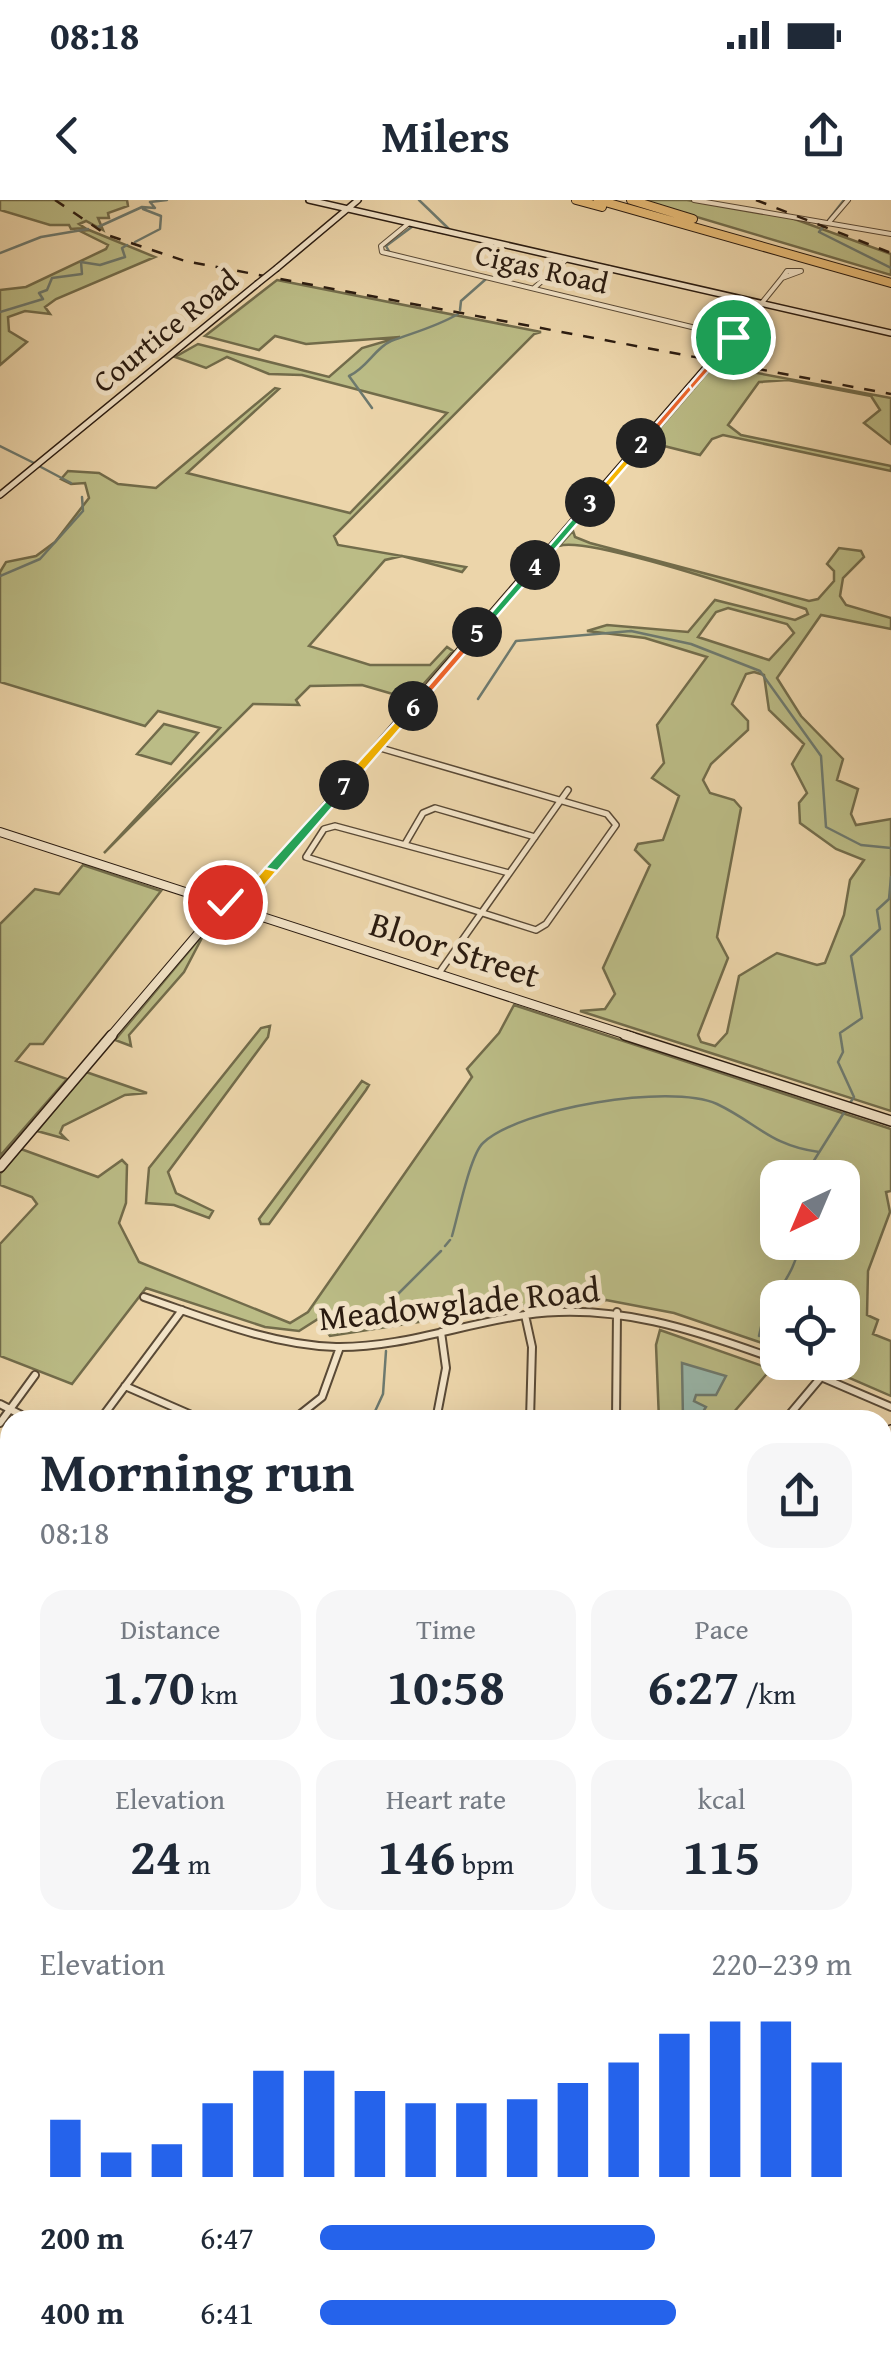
<!DOCTYPE html>
<meta charset="utf-8">
<style>
body{margin:0;font-family:"Gentium Book Plus",serif;background:#f6f6f7;color:#1f2937;height:100vh;display:flex;flex-direction:column;font-size:38px;white-space:nowrap}
*{box-sizing:border-box;margin:0}
p{font-size:32px;color:#747a83}
.icon{flex:none;width:55px;height:55px;fill:none;stroke:currentColor;stroke-width:2;stroke-linecap:round;stroke-linejoin:round}
.map{position:relative;flex:1;overflow:hidden}
.side{position:absolute;left:0px;top:1210px;width:892px;height:960px;display:flex;flex-direction:column;background:#fff;border-radius:30px 30px 0 0;box-shadow:0 10px 40px #0002}
.side>*{flex:none}
.needle{width:65px;rotate:224deg}
.controls{position:absolute;left:760px;top:960px;display:grid;gap:20px}
.controls a{display:grid;place-items:center;width:100px;height:100px;border-radius:20px;background:#fff;box-shadow:0 10px 40px #0002;font-size:50px}
.pin{position:absolute;display:grid;place-items:center;width:85px;height:85px;color:#fff;margin:-42px;border:5px solid #fff;border-radius:50%;box-shadow:0 2px 10px #0007}
.km{position:absolute;width:50px;height:50px;margin:-25px;border-radius:50%;background:#222;color:#fff;font-size:28px;line-height:50px;text-align:center}
.round{display:grid;place-items:center;flex:none;width:105px;height:105px;border-radius:30px;background:#f6f6f7}
.headline{display:flex;align-items:center;justify-content:space-between;height:170px;padding:0 40px}
h1{font-size:55px;font-weight:600;line-height:75px}
.figures{display:grid;grid-template-columns:repeat(3,1fr);gap:15px;height:170px;padding:10px 40px}
.figures div{display:grid;align-content:center;border-radius:25px;background:#f6f6f7;text-align:center}
.figures b{font-size:50px;font-weight:600}
.figures small{font-size:28px;font-weight:400}
.figures p{font-size:28px}
.chart{height:280px;padding:20px 40px}
.chart p{display:flex;justify-content:space-between}
.chart svg{width:100%;height:180px;margin-top:10px;stroke:#2563eb;stroke-width:6}
ul{padding:0 40px;list-style:none;font-size:32px}
li{display:grid;grid-template-columns:160px 120px 1fr;align-items:center;height:75px}
li i{height:25px;border-radius:12px;background:#2563eb}
.status{display:flex;justify-content:space-between;align-items:center;height:70px;padding:0 50px;background:#fff;direction:ltr}
.status svg{height:28px;fill:currentColor}
header{display:flex;justify-content:space-between;align-items:center;height:130px;padding:0 40px;background:#fff;font-size:45px;font-weight:600}
.map>svg:first-child{display:block}
.green{fill:#bbbc86;stroke:#726c4b;stroke-width:2.5;fill-rule:evenodd}
.water{fill:#99b8ac;stroke:#6d796e;stroke-width:2.5}
.lines{fill:none;stroke-linecap:round;stroke-linejoin:round}
.stream-far1{stroke:#6d796e;stroke-width:2.5}
.stream{stroke:#6d796e;stroke-width:4}
.street-far3-casing{stroke:#5a4a36;stroke-width:6}
.street-far2-casing{stroke:#5a4a36;stroke-width:8}
.street-far1-casing{stroke:#5a4a36;stroke-width:10}
.street-casing{stroke:#5a4a36;stroke-width:11}
.secondary-far3-casing{stroke:#2a1b10;stroke-width:8}
.secondary-far2-casing{stroke:#2a1b10;stroke-width:10}
.secondary-far1-casing{stroke:#2a1b10;stroke-width:12}
.secondary-casing{stroke:#2a1b10;stroke-width:15}
.highway-casing{stroke:#2a1b10;stroke-width:10}
.street-far3{stroke:#f3e4c8;stroke-width:4}
.street-far2{stroke:#f3e4c8;stroke-width:5}
.street-far1{stroke:#f3e4c8;stroke-width:6}
.street{stroke:#f3e4c8;stroke-width:8}
.secondary-far3{stroke:#f3e4c8;stroke-width:5}
.secondary-far2{stroke:#f3e4c8;stroke-width:8}
.secondary-far1{stroke:#f3e4c8;stroke-width:9}
.secondary{stroke:#f3e4c8;stroke-width:11}
.highway{stroke:#e6ba75;stroke-width:8}
.rail{stroke:#2a1b10;stroke-width:2.5;stroke-dasharray:11 11;stroke-linecap:butt}
.secondary-bridge-casing{stroke:#2a1b10;stroke-width:8;stroke-linecap:butt}
.secondary-bridge{stroke:#f3e4c8;stroke-width:5}
.split-1{fill:#f0652b;stroke:#fff;stroke-width:2.5}
.split-2{fill:#f0652b;stroke:#fff;stroke-width:2.5}
.split-3{fill:#f5b400;stroke:#fff;stroke-width:2.5}
.split-4{fill:#22a559;stroke:#fff;stroke-width:2.5}
.split-5{fill:#22a559;stroke:#fff;stroke-width:2.5}
.split-6{fill:#f0652b;stroke:#fff;stroke-width:2.5}
.split-7{fill:#f5b400;stroke:#fff;stroke-width:2.5}
.split-8{fill:#22a559;stroke:#fff;stroke-width:2.5}
.split-9{fill:#f5b400;stroke:#fff;stroke-width:2.5}
.labels{text-anchor:middle;dominant-baseline:central;stroke-width:10;stroke-linejoin:round;paint-order:stroke}
.far-street-label{font-size:30px;fill:#2a1b10;stroke:#f3e4c8}
.street-label{font-size:35px;fill:#2a1b10;stroke:#f3e4c8}
</style>
<div class="status"><b>08:18</b><svg viewBox="0 0 49 12"><path d="M0 12V9h3v3zM5 12V6h3v6zM10 12V3h3v9zM15 12V0h3v12zM26 1h20v11H26zM47 4h2v5h-2z"/></svg></div>
<header><svg class="icon" aria-label="back" viewBox="0 0 24 24"><path d="M15 5l-7 7 7 7"/></svg>Milers<svg class="icon" aria-label="share" viewBox="0 0 24 24"><path d="M12 15V3M7 8l5-5 5 5M5 13v7h14v-7"/></svg></header>
<div class="map">
<svg width="891" height="2170" viewBox="0 0 891 2170">
<rect width="100%" height="100%" fill="#ecd5aa"/>
<filter id="stains"><feTurbulence type="fractalNoise" baseFrequency=".002" numOctaves="4"/><feColorMatrix values="0 0 0 0 .2 0 0 0 0 .09 0 0 0 0 .02 0 0 0 .5 -.17"/></filter>
<radialGradient id="worn" r=".72"><stop offset=".6" stop-color="#630" stop-opacity="0"/><stop offset="1" stop-color="#630" stop-opacity=".3"/></radialGradient>
<path class="green" d="M0,0H127L128,6L108,13L109,18H98L103,30L86,21L79,24L85,28L71,29L69,25H50L0,10Z
M640,0H687L789,17L891,54V75Z
M89,30L155,57L56,99L45,107L50,114L25,111L8,117L9,131L27,142L0,165V90L26,87L106,49L108,45L80,31Z
M277,80L541,132L534,134L334,336L338,345L466,367L462,372L402,356L385,360L309,446L370,465H430L447,447L453,451L410,499L362,485L310,486L296,500L299,505L253,504L104,653L220,528L158,511L145,526L0,482V372L6,362L36,356L55,342L89,298L85,283L71,284L61,279L68,271L99,273L118,284L156,288L275,188L279,189L187,273L350,313L447,213L302,175L269,174L227,157L206,168L175,157L198,144L329,177L362,148L400,137L306,144L275,136L259,150L205,136Z
M714,165L891,198V244L864,223L880,210L871,196L788,180L759,182L728,225L741,235L891,266V271L723,235L712,239L700,255L648,242Z
M573,331L575,337L590,343L809,401L818,399L834,381V371L827,364L839,348L861,351L864,357L843,378L840,396L846,405L891,418V429L821,415L777,478L801,516L843,559L837,580L858,589L851,614L856,625L891,619V911L580,811L605,809L615,794L603,768L650,665L635,650L638,644L663,640L679,596L652,578L664,563L657,525L707,457L645,438L587,431L607,425L688,432L715,400L795,420L808,414L806,409C766,397 587,335 559,346ZM728,408L787,424L794,433L769,460L698,437L716,412ZM754,472L764,475L769,510L804,544L792,564L807,593L799,603L800,623L836,649L864,660L850,680L844,715L825,763L817,765L777,753L739,776L727,833L715,846L701,842L698,835L728,758L717,737L741,608L734,600L710,593L703,580L711,564L748,530V521L732,504L746,474Z
M164,524L198,533L171,564L137,554Z
M83,665L161,691L43,844H30L16,861L67,879L0,956V724L35,689L59,694Z
M205,732L184,772L129,835L131,846L115,840Z
M514,805L891,929V991L886,992L890,1012L868,1071L867,1115L878,1120L873,1134L891,1141V1196L815,1163L842,1162V1098H778L777,1148L674,1113L606,1100L528,1105L330,1136L318,1119L299,1131L265,1127L146,1088L72,1184L0,1156V1044L37,1004L32,997L0,985V974L21,949L98,977L122,960L127,965L126,1003L119,1023L139,1062L290,1123L308,1112L472,877L467,869L499,833ZM778,978H842V1042H778Z
M270,826L268,837L168,972L176,993L213,1011L209,1018L174,1005L146,1003L149,968L261,828Z
M86,872L147,893L125,895L63,926L60,933L66,939L37,931Z
M362,881L369,885L366,890L269,1024H261L259,1019Z
M660,1130L771,1169L727,1220H659L656,1145Z
M0,1670H10V1813L0,1821Z
M688,2160H837L863,2170H697Z"/>
<path class="water" d="M682,1163L726,1176L716,1195H696L694,1201L706,1207L698,1220H683Z"/>
<g class="lines">
<path class="stream-far1" d="M419,0L449,29
M844,0L819,32L891,68
M98,27L142,7L155,8L150,2L167,0
M420,28L443,33
M135,42L160,29L161,16L143,9
M0,53L41,37L88,29
M390,53L386,46L413,26
M460,110L461,101L486,79
M0,112L43,99L39,93L47,90L52,78L82,74L81,62L100,65L125,57L122,48L127,45
M372,208L349,176C367,168 375,148 391,141C415,132 436,127 458,114
M0,246L34,263
M39,266L71,283
M0,376L40,359L83,311L82,297
M478,499L516,441L631,431L691,444L760,471L821,556L826,627L861,645L891,648
M850,903L854,897L838,862L843,852L840,833L862,818L851,756L880,729L877,710L889,699L891,677
M803,978L845,911
M452,1036C458,1016 470,955 483,943C520,908 670,883 717,904C757,923 771,946 819,952
M445,1046L450,1040
M384,1125L398,1094L441,1051
M759,1136C764,1100 797,1078 799,1042
M371,1220L383,1194L386,1151"/>
<path class="stream" d="M717,2160L734,2170"/>
<g class="street-far3-casing">
<path id="street-far3" d="M694,0L891,34
M830,21L848,0
M409,23L381,46L382,52L733,137
M787,71H801L782,78Z
M534,88L567,59
M761,104L782,78"/>
</g>
<g class="street-far2-casing">
<path id="street-far2" d="M377,547L607,614L616,625L546,724L536,730L306,657L324,629L335,626L509,673
M405,644L423,613L435,608L535,637
M439,773L568,590"/>
</g>
<g class="street-far1-casing">
<path id="street-far1" d="M144,1097C206,1118 270,1145 336,1147C400,1148 462,1124 525,1115C613,1102 696,1130 778,1160
M525,1115L532,1147L530,1220
M786,1162L891,1207
M125,1186L203,1220
M0,1204L31,1220
M100,1220L182,1110
M293,1220L322,1197L340,1147
M436,1220L446,1168L441,1132
M616,1220L617,1112
M785,1220L822,1176
M0,1223L35,1175
M0,1387L10,1376
M0,1389L10,1396"/>
</g>
<g class="street-casing">
<path id="street" d="M882,1433L891,1434
M882,1522L891,1523
M0,1526L10,1533
M0,1660H10
M882,1814L891,1809
M882,1839L891,1851
M0,2019L10,2009
M882,2113L891,2115
M581,2160L594,2170
M26,2170L32,2160
M373,2170L378,2160
M509,2170L513,2160"/>
</g>
<g class="secondary-far3-casing">
<path id="secondary-far3" d="M309,0L891,133
M277,68L358,0
M0,295L257,84
M530,371L761,104"/>
</g>
<g class="secondary-far2-casing">
<path id="secondary-far2" d="M0,632L633,837
M239,707L532,368
M110,837L225,702"/>
</g>
<g class="secondary-far1-casing">
<path id="secondary-far1" d="M625,835L891,921
M0,967L112,835
M882,1241L891,1230"/>
</g>
<g class="secondary-casing">
<path id="secondary" d="M197,2170L203,2160"/>
</g>
<g class="highway-casing">
<path id="highway" d="M576,0L602,7
M598,0L891,83
M631,0L693,19"/>
</g>
<use href="#street-far3" class="street-far3"/>
<use href="#street-far2" class="street-far2"/>
<use href="#street-far1" class="street-far1"/>
<use href="#street" class="street"/>
<use href="#secondary-far3" class="secondary-far3"/>
<use href="#secondary-far2" class="secondary-far2"/>
<use href="#secondary-far1" class="secondary-far1"/>
<use href="#secondary" class="secondary"/>
<use href="#highway" class="highway"/>
<path class="rail" d="M55,0L107,35L185,61L891,194
M756,0L891,53"/>
<g class="secondary-bridge-casing">
<path id="secondary-bridge" d="M257,84L277,68"/>
</g>
<use href="#secondary-bridge" class="secondary-bridge"/>
</g>
<path class="split-1" d="M733,134L737,139L692,190H685Z"/>
<path class="split-2" d="M689,185L692,190L645,245H637Z"/>
<path class="split-3" d="M641,240L645,245L594,304H586Z"/>
<path class="split-4" d="M590,298L594,304L540,367H531Z"/>
<path class="split-5" d="M535,361L540,367L481,435H472Z"/>
<path class="split-6" d="M477,429L481,435L418,508H409Z"/>
<path class="split-7" d="M413,502L418,508L349,588H340V582Z"/>
<path class="split-8" d="M344,581L349,588L275,674H265V668Z"/>
<path class="split-9" d="M265,668L277,671L244,710L220,706L225,698L236,701Z"/>
<g class="labels">
<g class="far-street-label">
<text transform="translate(542 68) rotate(13)">Cigas Road</text>
<text transform="translate(165 130) rotate(-39)">Courtice Road</text>
</g>
<g class="street-label">
<text transform="translate(455 749) rotate(18)">Bloor Street</text>
<text transform="translate(459 1103) rotate(-6)">Meadowglade Road</text>
</g>
</g>
<rect width="100%" height="100%" filter="url(#stains)"/>
<rect width="100%" height="100%" fill="url(#worn)"/>
</svg>
<div class="controls">
<a><svg class="needle" viewBox="-14 -14 28 28"><path d="M0-13l5 13h-10z" fill="#e53935"/><path d="M0 13l5-13h-10z" fill="#747a83"/></svg></a>
<a><svg class="icon" aria-label="locate" viewBox="0 0 24 24"><circle cx="12" cy="12" r="6"/><path d="M12 2v4M12 18v4M2 12h4M18 12h4"/></svg></a>
</div>
<div class="pin" style="left:733px;top:137px;background:#1e9e55"><svg class="icon" aria-label="arrive" viewBox="0 0 24 24"><path d="M6 21V4h12l-3 4 3 4H6"/></svg></div>
<div class="pin" style="left:225px;top:702px;background:#d93025"><svg class="icon" aria-label="check" viewBox="0 0 24 24"><path d="M5 12l5 5 9-10"/></svg></div>
<b class="km" style="left:641px;top:243px">2</b>
<b class="km" style="left:590px;top:302px">3</b>
<b class="km" style="left:535px;top:365px">4</b>
<b class="km" style="left:477px;top:432px">5</b>
<b class="km" style="left:413px;top:506px">6</b>
<b class="km" style="left:344px;top:585px">7</b>
<section class="side">
<div class="headline"><div><h1>Morning run</h1><p>08:18</p></div><a class="round"><svg class="icon" aria-label="share" viewBox="0 0 24 24"><path d="M12 15V3M7 8l5-5 5 5M5 13v7h14v-7"/></svg></a></div>
<div class="figures">
<div><p>Distance</p><b>1.70<small> km</small></b></div>
<div><p>Time</p><b>10:58</b></div>
<div><p>Pace</p><b>6:27<small> /km</small></b></div>
</div>
<div class="figures">
<div><p>Elevation</p><b>24<small> m</small></b></div>
<div><p>Heart rate</p><b>146<small> bpm</small></b></div>
<div><p>kcal</p><b>115</b></div>
</div>
<div class="chart"><p><span>Elevation</span>220–239 m</p>
<svg viewBox="0 0 160 44" preserveAspectRatio="none"><path d="M5 44V30M15 44V38M25 44V36M35 44V26M45 44V18M55 44V18M65 44V23M75 44V26M85 44V26M95 44V25M105 44V21M115 44V16M125 44V9M135 44V6M145 44V6M155 44V16"/></svg>
</div>
<ul>
<li><b>200 m</b>6:47<i style="width:63%"></i></li>
<li><b>400 m</b>6:41<i style="width:67%"></i></li>
</ul>
</section>
</div>
